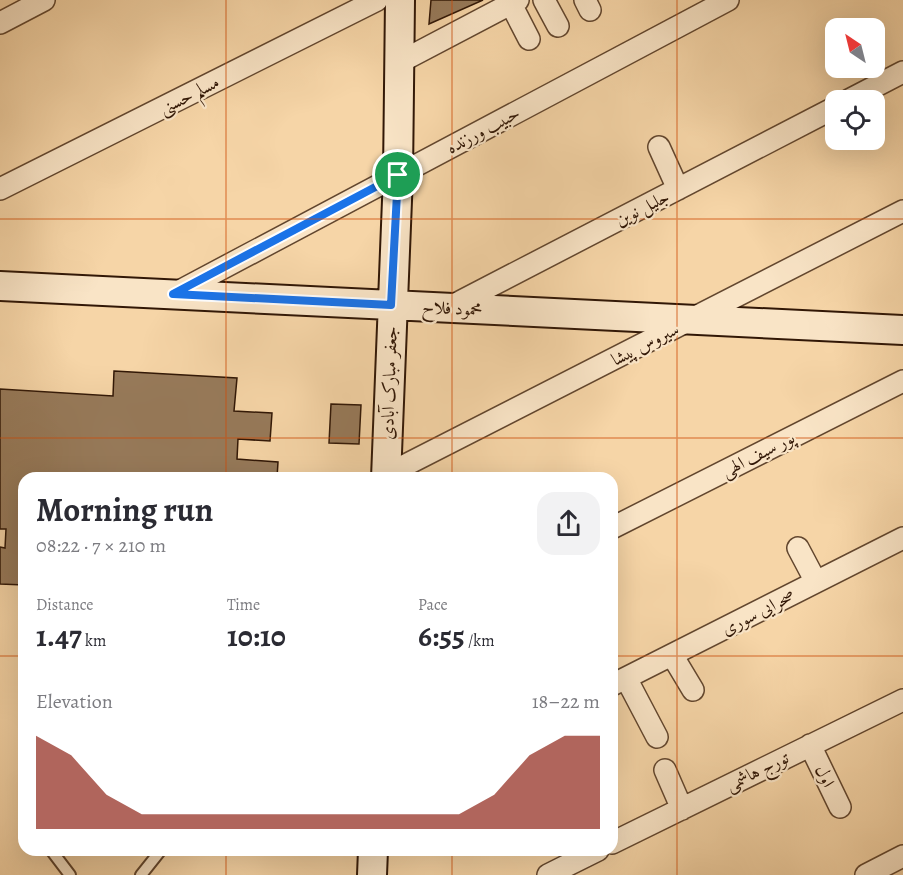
<!DOCTYPE html>
<meta charset="utf-8">
<style>
body{margin:0;font-family:Alegreya,Amiri,serif;background:#f2f2f3;color:#2b2b33;height:100vh;display:flex;flex-direction:column;font-size:22px;white-space:nowrap}
*{box-sizing:border-box;margin:0}
p{font-size:20px;color:#7c7c81}
.icon{flex:none;width:33px;height:33px;fill:none;stroke:currentColor;stroke-width:2;stroke-linecap:round;stroke-linejoin:round}
.map{position:relative;flex:1;overflow:hidden}
.panel{position:absolute;left:18px;top:472px;width:600px;height:384px;display:flex;flex-direction:column;background:#fff;border-radius:18px;box-shadow:0 6px 24px #0002}
.panel>*{flex:none}
.needle{width:39px;rotate:325deg}
.fabs{position:absolute;left:825px;top:18px;display:grid;gap:12px}
.fabs a{display:grid;place-items:center;width:60px;height:60px;border-radius:12px;background:#fff;box-shadow:0 6px 24px #0002;font-size:30px}
.pin{position:absolute;display:grid;place-items:center;width:51px;height:51px;color:#fff;margin:-26px;border:3px solid #fff;border-radius:50%;box-shadow:0 2px 6px #0007}
.round{display:grid;place-items:center;flex:none;width:63px;height:63px;border-radius:18px;background:#f2f2f3}
.overview{display:flex;align-items:center;justify-content:space-between;height:102px;padding:0 18px}
h1{font-size:33px;font-weight:700;line-height:45px}
.stats{display:grid;grid-template-columns:repeat(3,1fr);gap:9px;height:102px;padding:6px 18px}
.stats div{display:grid;align-content:center}
.stats b{font-size:30px;font-weight:700}
.stats small{font-size:16px;font-weight:400}
.stats p{font-size:16px}
.chart{height:168px;padding:12px 18px}
.chart p{display:flex;justify-content:space-between}
.chart svg{width:100%;height:108px;margin-top:6px;fill:#8f2418;opacity:.7}
.map>svg:first-child{display:block}
.building{fill:#977a5a;stroke:#311706;stroke-width:1.5}
.lines{fill:none;stroke-linecap:round;stroke-linejoin:round}
.lane-casing{stroke:#62462e;stroke-width:14}
.street-casing{stroke:#62462e;stroke-width:24}
.secondary-casing{stroke:#311706;stroke-width:32}
.lane{stroke:#f9e4c6;stroke-width:10}
.street{stroke:#f9e4c6;stroke-width:21}
.secondary{stroke:#f9e4c6;stroke-width:28}
.route-casing{stroke:#fff;stroke-width:12}
.route{stroke:#1a73e8;stroke-width:8}
.grid{fill:none;stroke:#cd4f0b;stroke-width:1.5;stroke-opacity:0.55}
.labels{text-anchor:middle;dominant-baseline:central;stroke-width:4.5;stroke-linejoin:round;paint-order:stroke}
.street-label{font-size:18px;fill:#311706;stroke:#f9e4c6}
</style>
<div class="map">
<svg width="903" height="875" viewBox="0 0 903 875">
<rect width="100%" height="100%" fill="#f6d5a7"/>
<filter id="stains"><feTurbulence type="fractalNoise" baseFrequency=".00333" numOctaves="4"/><feColorMatrix values="0 0 0 0 .2 0 0 0 0 .09 0 0 0 0 .02 0 0 0 .5 -.17"/></filter>
<radialGradient id="worn" r=".72"><stop offset=".6" stop-color="#630" stop-opacity="0"/><stop offset="1" stop-color="#630" stop-opacity=".3"/></radialGradient>
<path class="building" d="M431,0H483L429,24Z
M114,371L237,378L234,411L272,413L270,441L238,439L237,459L278,462L277,478H24V585L0,584V547L5,548L6,529H0V389L113,396Z
M331,404L361,405L359,444L329,443Z"/>
<g class="lines">
<g class="lane-casing">
<path id="lane" d="M51,850L70,875
M141,875L161,850"/>
</g>
<g class="street-casing">
<path id="street" d="M544,0L558,26
M585,0L590,10
M511,4L529,39
M0,23L44,0
M400,62L518,0
M849,100L903,72
M659,147L678,189
M0,189L377,0
M174,294L728,0
M448,308L836,107
M386,475L903,211
M612,528L903,381
M798,548L816,582
M672,655L693,690
M626,678L657,737
M612,685L903,538
M810,745L840,807
M665,770L682,809
M612,843L903,700
M548,875L598,850
M866,875L903,856"/>
</g>
<g class="secondary-casing">
<path id="secondary" d="M0,286L903,330
M386,478L398,175L400,0
M372,875L373,850"/>
</g>
<use href="#lane" class="lane"/>
<use href="#street" class="street"/>
<use href="#secondary" class="secondary"/>
</g>
<g class="lines">
<g class="route-casing">
<path id="route" d="M398,175L391,305L173,294Z"/>
</g>
<use href="#route" class="route"/>
</g>
<path class="grid" d="M226,0V478M452,0V478M677,0V875M0,219H903M0,438H903M0,656H24M612,656H903M226,850V875M452,850V875"/>
<g class="labels">
<g class="street-label">
<text transform="translate(189 95) rotate(-27)">مسلم حسنی</text>
<text transform="translate(483 130) rotate(-28)">حبیب ورزنده</text>
<text transform="translate(642 208) rotate(-27)">جلیل نوین</text>
<text transform="translate(452 308) rotate(3)">محمود فلاح</text>
<text transform="translate(645 344) rotate(-27)">سیروس پیشا</text>
<text transform="translate(389 383) rotate(-88)">جعفر مبارک آبادی</text>
<text transform="translate(758 454) rotate(-27)">پور سیف الهی</text>
<text transform="translate(758 612) rotate(-27)">صحرایی سوری</text>
<text transform="translate(757 771) rotate(-26)">تورج هاشمی</text>
<text transform="translate(825 776) rotate(64)">اول</text>
</g>
</g>
<rect width="100%" height="100%" filter="url(#stains)"/>
<rect width="100%" height="100%" fill="url(#worn)"/>
</svg>
<div class="fabs">
<a><svg class="needle" viewBox="-14 -14 28 28"><path d="M0-13l5 13h-10z" fill="#e53935"/><path d="M0 13l5-13h-10z" fill="#7c7c81"/></svg></a>
<a><svg class="icon" aria-label="locate" viewBox="0 0 24 24"><circle cx="12" cy="12" r="6"/><path d="M12 2v4M12 18v4M2 12h4M18 12h4"/></svg></a>
</div>
<div class="pin" style="left:398px;top:175px;background:#1e9e55"><svg class="icon" aria-label="arrive" viewBox="0 0 24 24"><path d="M6 21V4h12l-3 4 3 4H6"/></svg></div>
<section class="panel">
<div class="overview"><div><h1>Morning run</h1><p>08:22 · 7 × 210 m</p></div><a class="round"><svg class="icon" aria-label="share" viewBox="0 0 24 24"><path d="M12 15V3M7 8l5-5 5 5M5 13v7h14v-7"/></svg></a></div>
<div class="stats">
<div><p>Distance</p><b>1.47<small> km</small></b></div>
<div><p>Time</p><b>10:10</b></div>
<div><p>Pace</p><b>6:55<small> /km</small></b></div>
</div>
<div class="chart"><p><span>Elevation</span>18–22 m</p>
<svg viewBox="0 0 160 44" preserveAspectRatio="none"><path d="M0 44V6L10 14L20 30L30 38L40 38L50 38L60 38L70 38L80 38L90 38L100 38L110 38L120 38L130 30L140 14L150 6L160 6V44z"/></svg>
</div>
</section>
</div>
